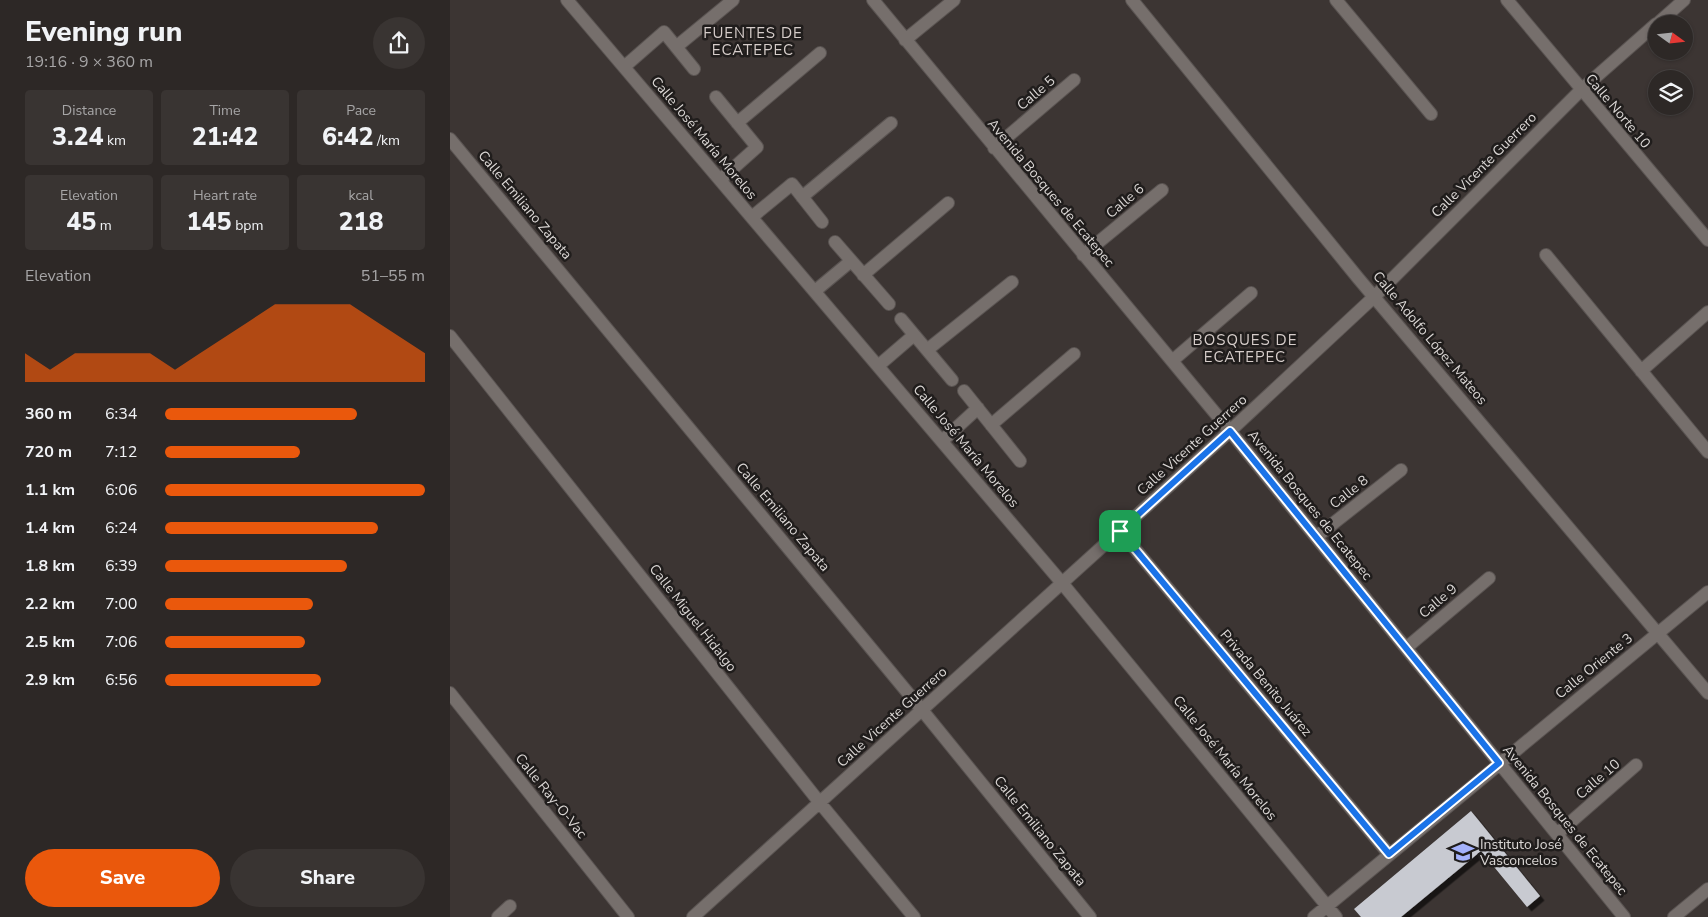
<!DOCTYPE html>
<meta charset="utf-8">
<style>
body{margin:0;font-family:"Nunito Sans",sans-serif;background:#393432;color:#f1f3f6;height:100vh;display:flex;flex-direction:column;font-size:19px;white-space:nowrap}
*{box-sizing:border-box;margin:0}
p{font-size:16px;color:#a7a6a7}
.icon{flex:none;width:28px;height:28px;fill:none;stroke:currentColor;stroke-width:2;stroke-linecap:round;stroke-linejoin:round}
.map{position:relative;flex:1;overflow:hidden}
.drawer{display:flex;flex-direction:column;background:#2d2826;width:450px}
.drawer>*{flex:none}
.needle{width:32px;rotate:105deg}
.fabs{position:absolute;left:1198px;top:15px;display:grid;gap:10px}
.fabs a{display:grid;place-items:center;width:45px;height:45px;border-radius:50%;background:#2d2826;box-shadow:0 1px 4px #0004,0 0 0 1px #484443;font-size:25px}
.pin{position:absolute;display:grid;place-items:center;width:42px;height:42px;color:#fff;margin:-21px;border-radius:10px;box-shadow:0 2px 8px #0006}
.round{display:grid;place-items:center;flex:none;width:52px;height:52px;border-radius:26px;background:#393432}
.summary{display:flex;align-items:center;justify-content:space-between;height:85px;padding:0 25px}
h1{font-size:28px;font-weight:800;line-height:38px}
.metrics{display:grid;grid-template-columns:repeat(3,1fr);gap:8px;height:85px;padding:5px 25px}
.metrics div{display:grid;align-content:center;border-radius:5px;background:#393432;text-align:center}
.metrics b{font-size:25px;font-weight:800}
.metrics small{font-size:14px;font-weight:400}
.metrics p{font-size:14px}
.chart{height:140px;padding:10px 25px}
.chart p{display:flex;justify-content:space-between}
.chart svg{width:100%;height:90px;margin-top:5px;fill:#ea580c;opacity:.7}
.button{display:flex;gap:10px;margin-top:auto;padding:10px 25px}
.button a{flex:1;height:58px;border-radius:30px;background:#ea580c;color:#fff;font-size:20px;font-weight:800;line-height:58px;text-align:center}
.button a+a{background:#393432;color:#f1f3f6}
ul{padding:0 25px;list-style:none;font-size:16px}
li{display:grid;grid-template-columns:80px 60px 1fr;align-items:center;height:38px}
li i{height:12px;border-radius:6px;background:#ea580c}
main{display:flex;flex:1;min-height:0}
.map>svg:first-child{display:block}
.building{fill:#c8cad1;filter:url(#shadow)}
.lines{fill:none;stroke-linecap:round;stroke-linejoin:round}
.street-casing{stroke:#5a5452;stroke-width:14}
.street{stroke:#766f6c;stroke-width:12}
.route-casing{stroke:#fff;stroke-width:10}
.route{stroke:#1a73e8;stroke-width:6}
.labels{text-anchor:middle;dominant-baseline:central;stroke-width:5;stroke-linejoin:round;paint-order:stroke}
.street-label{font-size:14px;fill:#dbd7d5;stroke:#201d1c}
.poi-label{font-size:14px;fill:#dbd7d5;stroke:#201d1c;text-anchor:start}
.neighbourhood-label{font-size:15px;letter-spacing:1px;fill:#d6cdca;stroke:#201d1c}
</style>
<main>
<section class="drawer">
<div class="summary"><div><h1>Evening run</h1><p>19:16 · 9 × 360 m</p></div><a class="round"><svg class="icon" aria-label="share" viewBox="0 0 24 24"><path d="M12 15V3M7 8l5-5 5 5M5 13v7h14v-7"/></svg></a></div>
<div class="metrics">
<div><p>Distance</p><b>3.24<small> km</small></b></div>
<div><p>Time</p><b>21:42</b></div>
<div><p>Pace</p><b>6:42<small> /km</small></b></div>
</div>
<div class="metrics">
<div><p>Elevation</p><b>45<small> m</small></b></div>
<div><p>Heart rate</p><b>145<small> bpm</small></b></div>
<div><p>kcal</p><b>218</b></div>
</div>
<div class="chart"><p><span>Elevation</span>51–55 m</p>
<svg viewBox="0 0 160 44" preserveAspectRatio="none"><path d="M0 44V30L10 38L20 30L30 30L40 30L50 30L60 38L70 30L80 22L90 14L100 6L110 6L120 6L130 6L140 14L150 22L160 30V44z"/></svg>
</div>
<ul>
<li><b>360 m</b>6:34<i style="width:74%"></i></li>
<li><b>720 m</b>7:12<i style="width:52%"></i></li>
<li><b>1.1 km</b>6:06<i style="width:100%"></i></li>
<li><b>1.4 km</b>6:24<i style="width:82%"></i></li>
<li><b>1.8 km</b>6:39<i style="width:70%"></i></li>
<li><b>2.2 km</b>7:00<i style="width:57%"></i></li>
<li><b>2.5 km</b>7:06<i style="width:54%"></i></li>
<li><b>2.9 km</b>6:56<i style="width:60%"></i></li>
</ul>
<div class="button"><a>Save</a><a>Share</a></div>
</section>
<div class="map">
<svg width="1258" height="917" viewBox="0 0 1258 917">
<defs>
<filter id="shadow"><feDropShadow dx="4.5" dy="4.5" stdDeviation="0" flood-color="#0009"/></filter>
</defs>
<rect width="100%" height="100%" fill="#3c3533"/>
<path class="building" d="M1021,811L1090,896L1077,907L1031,851L951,917H911L904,909Z"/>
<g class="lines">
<g class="street-casing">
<path id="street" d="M117,0L612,583L886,917
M423,0L780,431L1174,917
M682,0L908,278L1258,693
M886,0L981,114
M1057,0L1258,240
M1207,24L1234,0
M455,40L504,0
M226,47L283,0
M174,67L214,32L244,69
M266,97L307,147L270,180
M287,123L370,53
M0,139L472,710L640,917
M544,148L624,80
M352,197L441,123
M302,217L342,184L372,222
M385,242L439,304
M633,255L712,190
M1096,255L1258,452
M413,275L498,203
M365,291L401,261
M451,319L502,380
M0,336L370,803L464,917
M477,350L562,282
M722,361L801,293
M428,366L464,335
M1191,371L1258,312
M514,391L570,461
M541,425L624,354
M492,441L528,408
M670,531L939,854
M866,537L951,470
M956,648L1039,578
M0,693L178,917
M1107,834L1186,765
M48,917L60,906
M243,917L780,431L925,296L1131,90L1206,24
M864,917L1258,592
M1224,917L1258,889"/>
</g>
<use href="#street" class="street"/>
</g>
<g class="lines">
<g class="route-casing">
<path id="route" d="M780,431L1049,763L939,854L670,531Z"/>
</g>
<use href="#route" class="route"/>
</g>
<defs>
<g id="school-bare" transform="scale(1.725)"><path d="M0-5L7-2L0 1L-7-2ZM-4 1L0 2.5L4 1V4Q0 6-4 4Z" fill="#a4b2fc" stroke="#201d1c" stroke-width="2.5" paint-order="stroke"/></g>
</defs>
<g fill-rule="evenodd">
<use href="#school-bare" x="1013" y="852"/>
</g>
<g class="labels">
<g class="street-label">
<text transform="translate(586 93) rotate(-40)">Calle 5</text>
<text transform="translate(1168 111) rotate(50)">Calle Norte 10</text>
<text transform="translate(254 138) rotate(50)">Calle José María Morelos</text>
<text transform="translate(1034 165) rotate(-45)">Calle Vicente Guerrero</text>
<text transform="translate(601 193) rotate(50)">Avenida Bosques de Ecatepec</text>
<text transform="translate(675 201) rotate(-40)">Calle 6</text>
<text transform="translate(75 205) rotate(50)">Calle Emiliano Zapata</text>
<text transform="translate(980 338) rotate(50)">Calle Adolfo López Mateos</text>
<text transform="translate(742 445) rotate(-42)">Calle Vicente Guerrero</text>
<text transform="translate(516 446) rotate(50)">Calle José María Morelos</text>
<text transform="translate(899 492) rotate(-38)">Calle 8</text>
<text transform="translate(860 505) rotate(51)">Avenida Bosques de Ecatepec</text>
<text transform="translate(333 517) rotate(50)">Calle Emiliano Zapata</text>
<text transform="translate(988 601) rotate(-40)">Calle 9</text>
<text transform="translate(243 618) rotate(52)">Calle Miguel Hidalgo</text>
<text transform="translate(1144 666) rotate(-39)">Calle Oriente 3</text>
<text transform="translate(816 683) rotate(50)">Privada Benito Juárez</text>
<text transform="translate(442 717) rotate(-42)">Calle Vicente Guerrero</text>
<text transform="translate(775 758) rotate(51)">Calle José María Morelos</text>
<text transform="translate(1148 779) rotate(-41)">Calle 10</text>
<text transform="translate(101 796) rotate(51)">Calle Ray-O-Vac</text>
<text transform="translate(1115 820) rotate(51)">Avenida Bosques de Ecatepec</text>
<text transform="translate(590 831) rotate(51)">Calle Emiliano Zapata</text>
</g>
<g class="poi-label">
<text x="1030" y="844">Instituto José<tspan x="1030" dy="16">Vasconcelos</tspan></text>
</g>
<g class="neighbourhood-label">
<text x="303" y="33">FUENTES DE<tspan x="303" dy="17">ECATEPEC</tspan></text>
<text x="795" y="340">BOSQUES DE<tspan x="795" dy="17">ECATEPEC</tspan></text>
</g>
</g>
</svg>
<div class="fabs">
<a><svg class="needle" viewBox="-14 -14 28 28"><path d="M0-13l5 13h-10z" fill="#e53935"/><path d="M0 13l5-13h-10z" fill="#a7a6a7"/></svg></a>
<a><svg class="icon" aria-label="layers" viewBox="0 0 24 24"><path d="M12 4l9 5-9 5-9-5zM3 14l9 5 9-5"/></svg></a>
</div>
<div class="pin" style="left:670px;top:531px;background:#1e9e55"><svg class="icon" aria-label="arrive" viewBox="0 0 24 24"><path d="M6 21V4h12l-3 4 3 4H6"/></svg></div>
</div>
</main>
